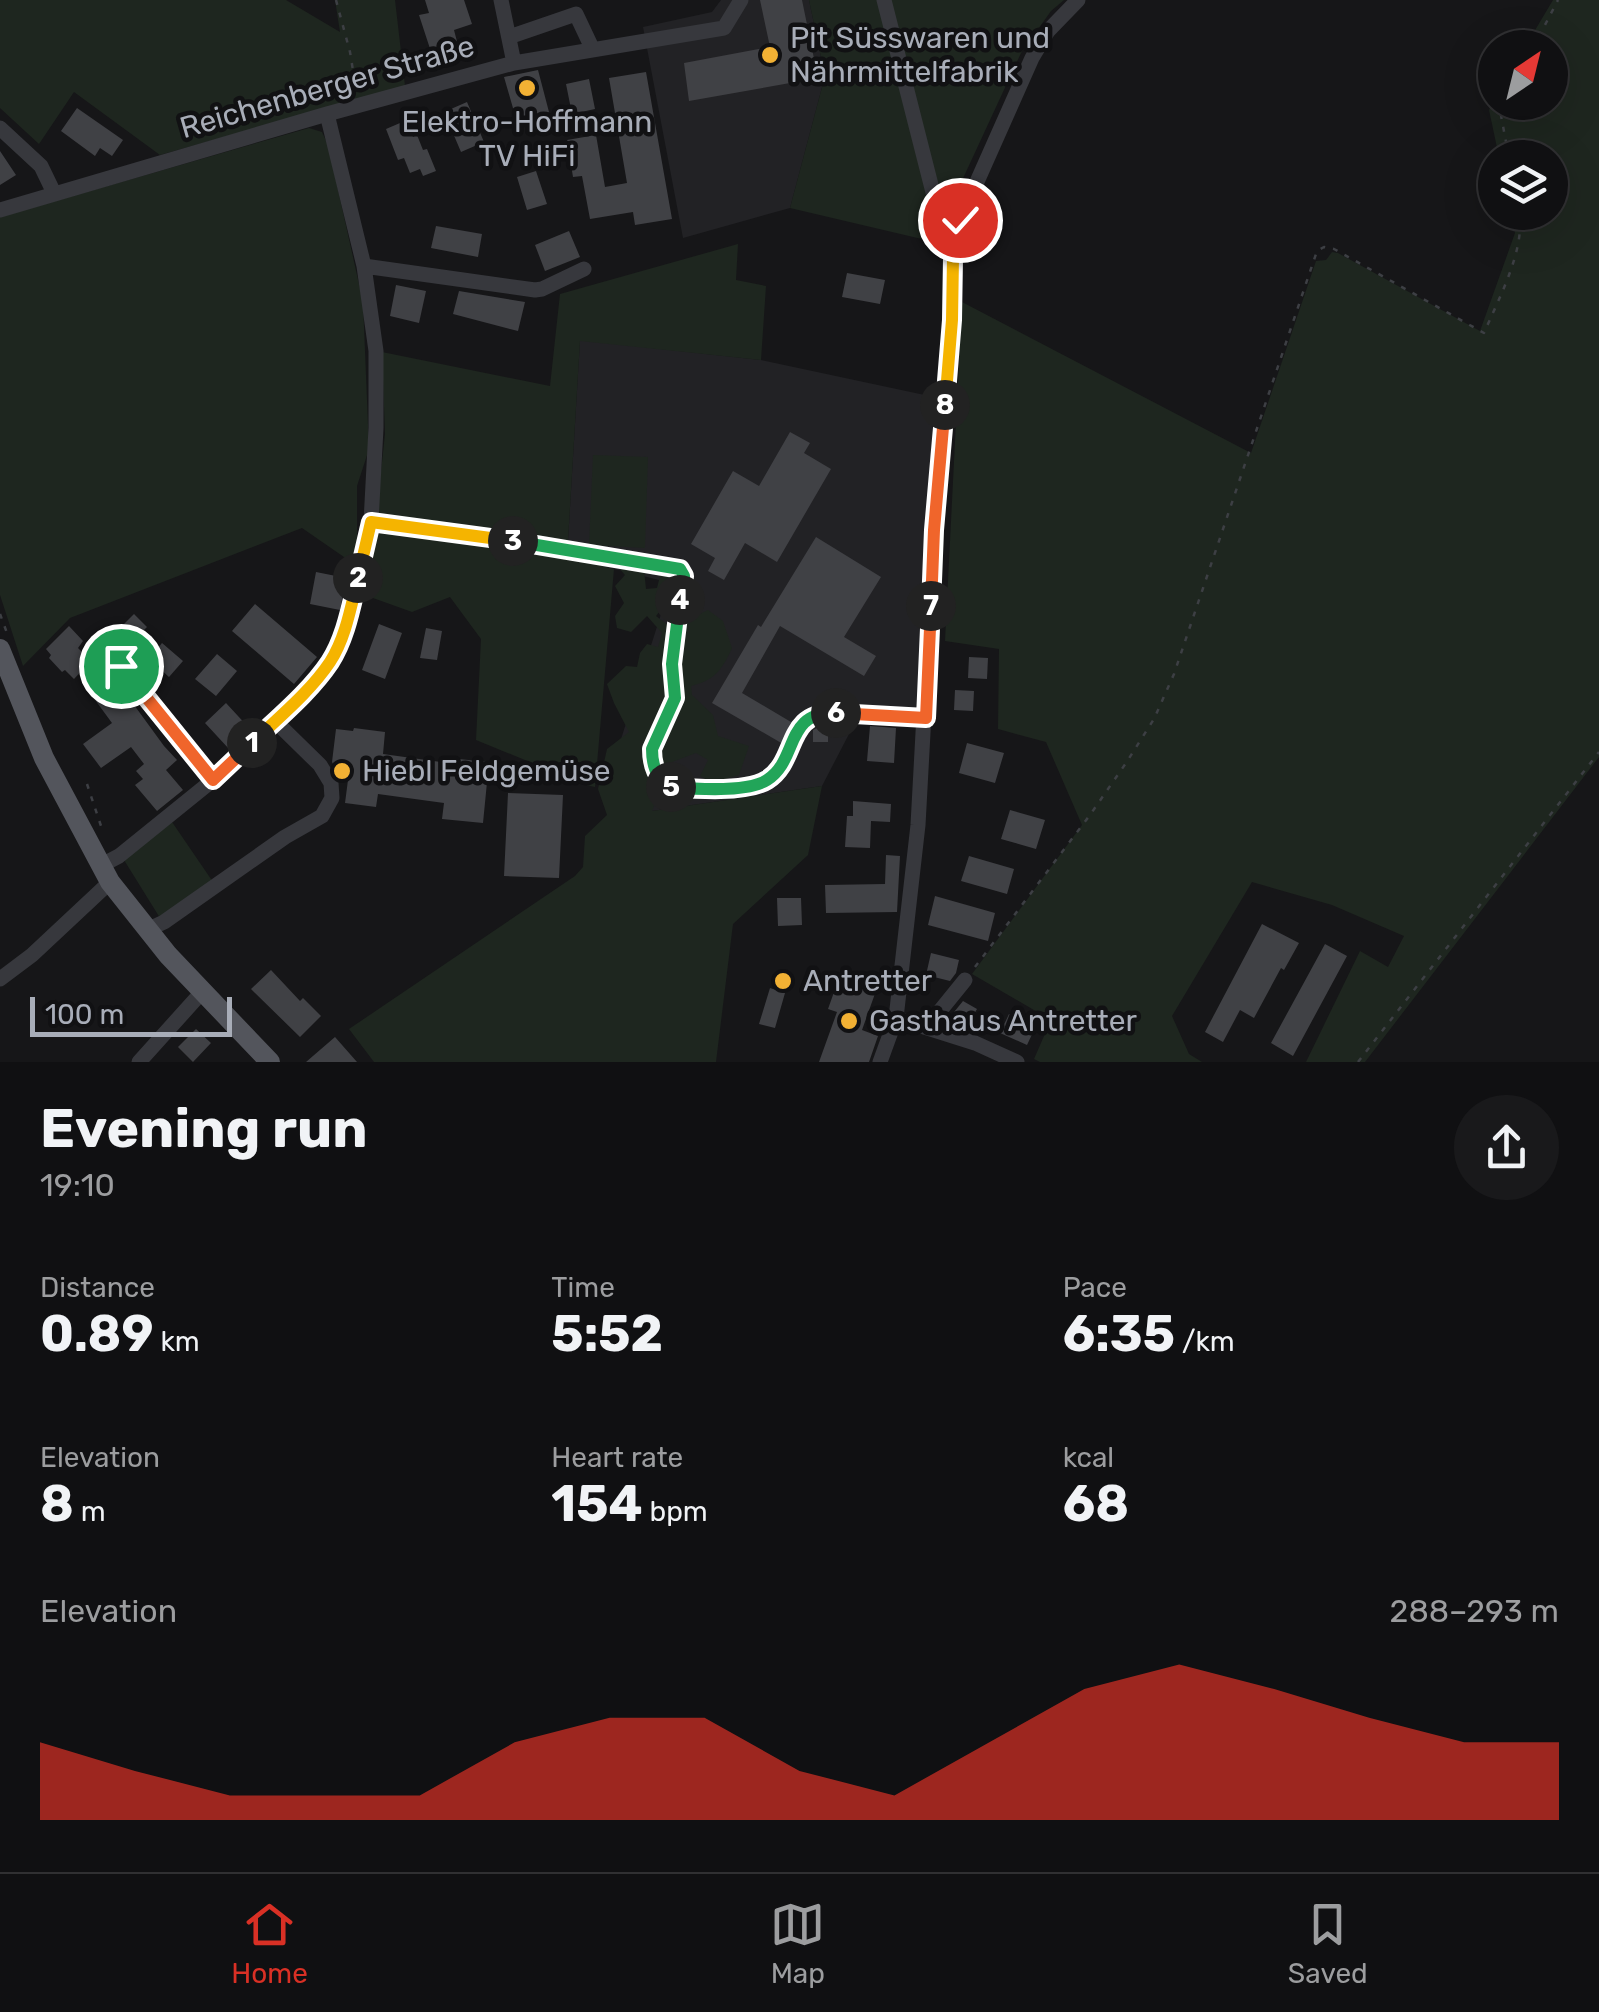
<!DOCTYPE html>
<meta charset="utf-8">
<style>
body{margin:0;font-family:Rubik,sans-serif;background:#19191b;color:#f1f3f6;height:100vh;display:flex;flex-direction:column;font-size:38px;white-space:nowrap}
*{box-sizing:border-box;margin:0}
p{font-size:32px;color:#9c9d9f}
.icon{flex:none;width:55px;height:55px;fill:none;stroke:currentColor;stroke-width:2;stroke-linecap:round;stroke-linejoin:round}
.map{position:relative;height:1062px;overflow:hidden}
.sheet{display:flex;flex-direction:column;background:#101012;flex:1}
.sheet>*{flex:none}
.needle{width:65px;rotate:35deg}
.fabs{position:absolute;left:1478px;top:30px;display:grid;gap:20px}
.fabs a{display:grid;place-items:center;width:90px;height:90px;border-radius:50%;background:#101012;box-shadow:0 10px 40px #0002,0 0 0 2px #303032;font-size:50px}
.scale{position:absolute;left:30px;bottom:25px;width:202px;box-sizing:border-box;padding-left:10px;border:5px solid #a8adb8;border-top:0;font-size:28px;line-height:35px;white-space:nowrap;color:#a8adb8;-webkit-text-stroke:8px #111113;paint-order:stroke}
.pin{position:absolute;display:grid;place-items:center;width:85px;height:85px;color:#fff;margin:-42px;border:5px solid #fff;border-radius:50%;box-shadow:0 2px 10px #0007}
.km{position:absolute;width:50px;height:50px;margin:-25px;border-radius:50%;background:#222;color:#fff;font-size:28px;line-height:50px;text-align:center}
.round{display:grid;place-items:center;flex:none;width:105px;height:105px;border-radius:52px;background:#19191b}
.headline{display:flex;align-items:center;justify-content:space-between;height:170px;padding:0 40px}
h1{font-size:55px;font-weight:700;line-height:75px}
.stats{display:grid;grid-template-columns:repeat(3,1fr);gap:15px;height:170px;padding:10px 40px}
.stats div{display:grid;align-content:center}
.stats b{font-size:50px;font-weight:700}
.stats small{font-size:28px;font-weight:400}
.stats p{font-size:28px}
.chart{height:280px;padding:20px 40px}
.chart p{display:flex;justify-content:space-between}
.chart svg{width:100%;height:180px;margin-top:10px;fill:#d93025;opacity:.7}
.menu{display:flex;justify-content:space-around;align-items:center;height:140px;border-top:2px solid #303032;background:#101012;font-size:28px;color:#9c9d9f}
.menu a{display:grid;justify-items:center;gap:5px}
.menu .on{color:#d93025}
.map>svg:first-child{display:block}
.built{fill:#222225}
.green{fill:#1e261f}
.building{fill:#404145}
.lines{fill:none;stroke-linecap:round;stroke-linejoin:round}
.path{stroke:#3d3f44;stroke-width:2.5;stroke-dasharray:5 8;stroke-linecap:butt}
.minor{stroke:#37383d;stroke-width:15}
.major{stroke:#53555c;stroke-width:20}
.split-1-casing{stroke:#fff;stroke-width:20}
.split-2-casing{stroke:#fff;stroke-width:20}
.split-3-casing{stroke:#fff;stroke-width:20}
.split-4-casing{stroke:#fff;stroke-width:20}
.split-5-casing{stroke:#fff;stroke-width:20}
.split-6-casing{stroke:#fff;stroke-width:20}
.split-7-casing{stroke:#fff;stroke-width:20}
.split-8-casing{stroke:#fff;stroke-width:20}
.split-9-casing{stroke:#fff;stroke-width:20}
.split-1{stroke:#f0652b;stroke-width:12}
.split-2{stroke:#f5b400;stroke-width:12}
.split-3{stroke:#f5b400;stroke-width:12}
.split-4{stroke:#22a559;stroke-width:12}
.split-5{stroke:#22a559;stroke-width:12}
.split-6{stroke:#22a559;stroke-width:12}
.split-7{stroke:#f0652b;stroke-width:12}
.split-8{stroke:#f0652b;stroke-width:12}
.split-9{stroke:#f5b400;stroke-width:12}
.poi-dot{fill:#f2b134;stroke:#111113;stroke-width:4}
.labels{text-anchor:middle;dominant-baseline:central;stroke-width:9;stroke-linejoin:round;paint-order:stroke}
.poi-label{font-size:30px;fill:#a8adb8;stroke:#111113;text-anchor:start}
.street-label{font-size:30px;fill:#a8adb8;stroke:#111113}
</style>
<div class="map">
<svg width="1599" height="1062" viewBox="0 0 1599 1062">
<rect width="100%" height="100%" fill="#161618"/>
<path class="built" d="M721,0H809L825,76L790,208L683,238L643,27L712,12Z
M580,340L761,360L934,397L919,711L862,709L822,786L652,811L621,739L671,583L567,557Z"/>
<path class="green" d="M0,0H286L340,32L335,0H395L405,86L160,155L74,92L39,144L0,108Z
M809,0H1064L1051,11L1021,53L953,200L943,244L790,208L825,76Z
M1553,0H1599V757L1365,1062H1306L1360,951L1388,967L1404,936L1332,905L1252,882L1172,1016L1189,1054L1202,1062H1040L1034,1059L1051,1020L972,974L1082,825L1046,742L998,729L999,649L945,641L962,302L1251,453L1316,261L1326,260L1332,252L1338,253L1480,331L1515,233L1510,213L1550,212V158L1499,157L1489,110L1495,99V102H1550V48L1525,47Z
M309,128L322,132L328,145L363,302L369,449L357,486V566L302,528L70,618L23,666L0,595V217Z
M738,244L736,280L766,286L761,360L580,341L567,557L614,569L595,787L586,785L476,740L481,639L450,597L412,612L373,598L370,575L385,434L382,352L550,386L560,294Z
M593,455L648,457L645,548L589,545Z
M631,563L644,570L646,589L657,588L661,572L671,574L669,600L656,616L668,625L667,637L687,620L708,610L723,621L732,648C722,670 715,680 691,686L692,695L713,715L718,736L749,746L739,775L712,783L700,776L708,760L696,753L672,762L652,811L822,786L808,855L733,924L716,1062H374L349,1029L575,876L583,867L585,836L607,815L598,789L607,749L629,732L614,703L607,684L626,666L637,667L640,653L647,644L658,647L662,633L647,616L631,632L617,628L615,616L624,603L615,586L625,575L618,567Z
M172,822L213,882L160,918L124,860Z"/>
<path class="building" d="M425,0H464L472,24L454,30L461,57L435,64L419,15L429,13Z
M760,0H802L818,78L689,101L684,63L770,47Z
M538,70L549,112L517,122L504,77Z
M646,72L672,219L635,225L633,212L590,219L582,176L573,177L567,140L596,135L605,187L627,183L609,78Z
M589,79L595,109L572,114L566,84Z
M467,102L484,142L461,152L444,112Z
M77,108L123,140L112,156L100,148L95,156L61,131Z
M407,120L413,137L417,135L423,150L427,149L436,171L423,176L420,169L410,173L404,158L398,160L386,129Z
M0,151L16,175L0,185Z
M536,171L547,204L527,210L517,177Z
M436,226L482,234L478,257L431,248Z
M569,231L580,257L545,271L535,245Z
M847,273L885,280L880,304L842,297Z
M396,285L426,291L419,323L390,316Z
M459,291L525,302L518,331L453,314Z
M790,432L810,443L804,453L831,469L777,562L745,543L724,580L708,571L715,558L691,544L733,471L759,486Z
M816,537L881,577L844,637L876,656L864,676L780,626L742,693L791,722L783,744L712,703L758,625L761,627Z
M316,572L346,578L340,610L310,604Z
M255,604L317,657L294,684L232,631Z
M134,614L147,627L131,643L118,630Z
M379,624L402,633L385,679L362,670Z
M69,626L83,641L78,648L91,661L74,679L65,670L62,672L49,658L51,655L46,649Z
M426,628L442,631L437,660L420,658Z
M162,643L183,661L169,677L149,659Z
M217,654L237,671L216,696L195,679Z
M969,657L988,658L987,679L968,678Z
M110,672L164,746L177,760L166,770L183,790L157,811L135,785L143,779L136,771L144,764L131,747L101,768L83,744L112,723L87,689Z
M955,690L974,691L973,711L954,710Z
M226,703L250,729L229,749L205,723Z
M824,724L828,725V742H813V730Z
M870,726L896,728L894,763L867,761Z
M354,728L385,732L383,754L448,763V758L489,762L483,823L442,819L444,803L378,794L376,807L345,803L348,780H341L332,762L336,729L353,731Z
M967,743L1004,753L995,783L959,773Z
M508,793L563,795L559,878L504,876Z
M853,801L891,804L890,822L871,821L870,848L845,847L847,816H853Z
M1010,810L1045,820L1036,849L1001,839Z
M886,855L900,856L897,912L826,913L825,885L885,884Z
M969,856L1014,869L1007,894L961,881Z
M935,896L995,913L988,941L928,925Z
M777,898H801L802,925L778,926Z
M1262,924L1299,943L1284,970L1281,968L1254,1018L1240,1010L1223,1042L1205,1032Z
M1325,944L1347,956L1293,1056L1271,1043Z
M931,953L959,960L956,973L950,981L926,975Z
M271,970L300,1001L303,998L321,1016L300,1037L251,989Z
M839,978L877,988L862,1030L878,1036L869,1062H819L837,1012L828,1009Z
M770,988L785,993L775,1028L759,1024Z
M963,1001L977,1009L966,1028L946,1022Z
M1009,1014L1036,1026L1027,1045L1000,1033Z
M196,1029L211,1043L193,1062L178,1047Z
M335,1037L357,1062H306Z"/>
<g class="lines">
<path class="path" d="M336,0L350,52L356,89
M1533,48L1558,0
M1504,102L1500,110L1509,158
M388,524L562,548L680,569L684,576L675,633L672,664L675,698L652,749C652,761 655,778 666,785C679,793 754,789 767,780C778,773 783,759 789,747
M0,614L7,633
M87,784L102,829
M975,967L1090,815L1126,763L1154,719L1174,674L1317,251L1324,247L1334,249L1484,333C1498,300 1526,249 1519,212
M1358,1062L1599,752"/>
<path class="minor" d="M501,0L514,63
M884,0L941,224L955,243
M509,37L576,14L593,50
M0,128L41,166L54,193
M0,210L327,114L514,63L724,28L741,0
M364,266L535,290L542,289L584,269
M121,665L213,780
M797,733L805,722L821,713L926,717
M100,866L119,856L213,780L301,695L331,661L348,623L371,522L376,428V351L364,266L327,114
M147,930L164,922L285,837L322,816L332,798L331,783L320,765L275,721
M0,979L32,955L110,882
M896,1018L975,1043L1017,1062
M929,1028L935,1017L965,980
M139,1062L202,992
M880,1062L896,1018L918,825L934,530L952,320L953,258L960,220L1032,58L1048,31L1078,0"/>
<path class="major" d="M0,649L44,758L110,882L168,955L270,1062"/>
</g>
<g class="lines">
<g class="split-1-casing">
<path id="split-1" d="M121,666L213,780L252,743"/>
</g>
<g class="split-2-casing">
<path id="split-2" d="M252,743C278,718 310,692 330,662C346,637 351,606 358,578"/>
</g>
<g class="split-3-casing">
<path id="split-3" d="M358,578L371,522L513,541"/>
</g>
<g class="split-4-casing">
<path id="split-4" d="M513,541L680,569L684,576L680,600"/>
</g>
<g class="split-5-casing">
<path id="split-5" d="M671,787C657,780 652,765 652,749L675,698L672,664L680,600"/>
</g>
<g class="split-6-casing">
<path id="split-6" d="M671,787C695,789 747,793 767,780C799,760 784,711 836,713"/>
</g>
<g class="split-7-casing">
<path id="split-7" d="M836,713L926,718L931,606"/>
</g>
<g class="split-8-casing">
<path id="split-8" d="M931,606L934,530L945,405"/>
</g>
<g class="split-9-casing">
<path id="split-9" d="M945,405L952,320L953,258L960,220"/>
</g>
<use href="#split-1" class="split-1"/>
<use href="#split-2" class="split-2"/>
<use href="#split-3" class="split-3"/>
<use href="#split-4" class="split-4"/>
<use href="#split-5" class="split-5"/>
<use href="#split-6" class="split-6"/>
<use href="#split-7" class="split-7"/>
<use href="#split-8" class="split-8"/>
<use href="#split-9" class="split-9"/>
</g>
<g class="poi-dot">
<circle cx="770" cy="55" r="10"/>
<circle cx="527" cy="88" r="10"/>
<circle cx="342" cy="771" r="10"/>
<circle cx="783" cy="981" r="10"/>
<circle cx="849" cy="1021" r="10"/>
</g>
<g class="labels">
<g class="poi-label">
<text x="790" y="38">Pit Süsswaren und<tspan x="790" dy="34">Nährmittelfabrik</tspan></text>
<text x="527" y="122" text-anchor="middle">Elektro-Hoffmann<tspan x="527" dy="34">TV HiFi</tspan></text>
<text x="362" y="771">Hiebl Feldgemüse</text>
<text x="803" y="981">Antretter</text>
<text x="869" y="1021">Gasthaus Antretter</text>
</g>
<g class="street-label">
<text transform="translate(327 87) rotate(-16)">Reichenberger Straße</text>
</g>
</g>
</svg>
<div class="fabs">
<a><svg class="needle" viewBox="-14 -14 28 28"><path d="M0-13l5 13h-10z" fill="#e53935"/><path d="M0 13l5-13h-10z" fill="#9c9d9f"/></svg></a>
<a><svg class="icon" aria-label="layers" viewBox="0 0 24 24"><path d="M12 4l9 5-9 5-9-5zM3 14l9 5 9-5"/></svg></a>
</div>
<div class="scale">100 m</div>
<div class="pin" style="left:121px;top:666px;background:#1e9e55"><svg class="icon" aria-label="arrive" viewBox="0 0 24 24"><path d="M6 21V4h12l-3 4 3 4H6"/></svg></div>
<div class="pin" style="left:960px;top:220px;background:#d93025"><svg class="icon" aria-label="check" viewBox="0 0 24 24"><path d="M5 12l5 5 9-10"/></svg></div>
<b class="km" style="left:252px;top:743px">1</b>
<b class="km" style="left:358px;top:578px">2</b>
<b class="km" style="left:513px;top:541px">3</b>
<b class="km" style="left:680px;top:600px">4</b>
<b class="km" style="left:671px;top:787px">5</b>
<b class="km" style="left:836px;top:713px">6</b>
<b class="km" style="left:931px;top:606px">7</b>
<b class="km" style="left:945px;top:405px">8</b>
</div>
<section class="sheet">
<div class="headline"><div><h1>Evening run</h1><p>19:10</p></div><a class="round"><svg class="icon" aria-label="share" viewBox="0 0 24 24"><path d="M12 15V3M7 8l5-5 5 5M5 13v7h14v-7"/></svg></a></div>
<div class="stats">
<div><p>Distance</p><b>0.89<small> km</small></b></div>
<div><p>Time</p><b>5:52</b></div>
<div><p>Pace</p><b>6:35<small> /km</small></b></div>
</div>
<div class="stats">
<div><p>Elevation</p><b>8<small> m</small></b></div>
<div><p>Heart rate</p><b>154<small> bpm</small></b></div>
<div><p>kcal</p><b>68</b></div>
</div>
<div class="chart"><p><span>Elevation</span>288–293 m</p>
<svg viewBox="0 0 160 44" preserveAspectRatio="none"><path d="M0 44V25L10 32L20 38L30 38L40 38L50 25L60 19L70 19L80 32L90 38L100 25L110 12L120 6L130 12L140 19L150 25L160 25V44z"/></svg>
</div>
</section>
<nav class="menu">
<a class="on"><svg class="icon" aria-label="home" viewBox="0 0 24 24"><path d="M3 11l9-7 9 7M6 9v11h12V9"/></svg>Home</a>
<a><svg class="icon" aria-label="map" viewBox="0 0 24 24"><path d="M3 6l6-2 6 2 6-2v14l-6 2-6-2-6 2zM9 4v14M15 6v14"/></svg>Map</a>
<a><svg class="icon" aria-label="saved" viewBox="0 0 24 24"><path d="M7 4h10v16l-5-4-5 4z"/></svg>Saved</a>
</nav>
